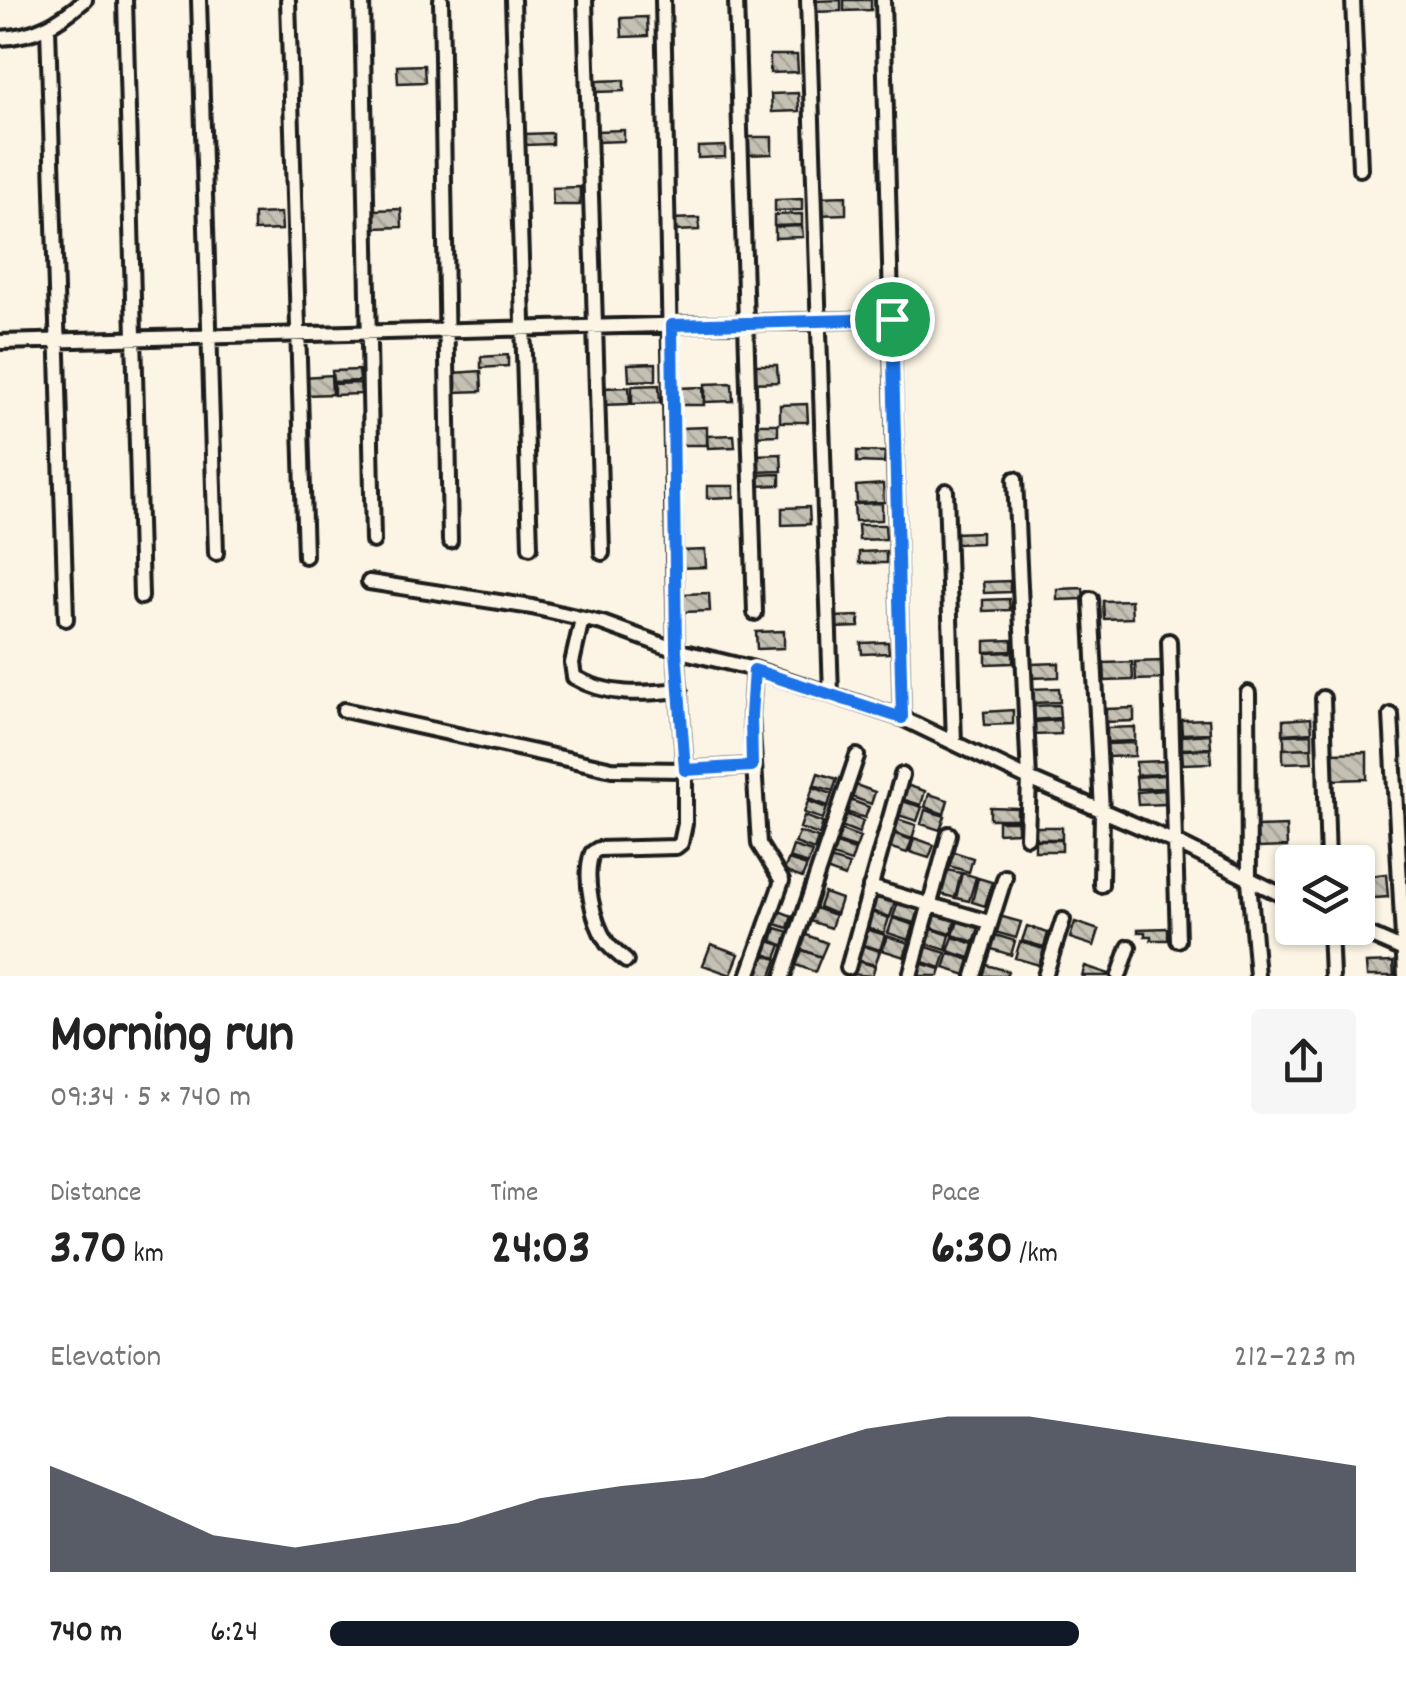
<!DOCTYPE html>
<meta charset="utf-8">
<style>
body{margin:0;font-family:Dekko,sans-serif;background:#f6f6f6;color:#222;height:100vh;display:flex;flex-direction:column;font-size:38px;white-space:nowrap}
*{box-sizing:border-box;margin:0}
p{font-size:32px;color:#767676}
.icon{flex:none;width:55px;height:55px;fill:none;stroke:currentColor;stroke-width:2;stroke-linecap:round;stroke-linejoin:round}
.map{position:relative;height:976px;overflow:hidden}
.drawer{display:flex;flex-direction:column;background:#fff;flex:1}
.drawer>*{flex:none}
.fabs{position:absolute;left:1275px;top:845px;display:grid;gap:20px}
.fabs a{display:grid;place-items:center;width:100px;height:100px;border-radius:10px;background:#fff;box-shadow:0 2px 8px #0004;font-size:50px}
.pin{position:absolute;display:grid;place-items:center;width:85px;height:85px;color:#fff;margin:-42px;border:5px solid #fff;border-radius:50%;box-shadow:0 2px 10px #0007}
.round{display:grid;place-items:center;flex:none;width:105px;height:105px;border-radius:10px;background:#f6f6f6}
.overview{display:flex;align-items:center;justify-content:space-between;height:170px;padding:0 50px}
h1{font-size:55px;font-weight:700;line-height:75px}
.figures{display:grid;grid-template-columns:repeat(3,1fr);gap:15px;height:170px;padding:10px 50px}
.figures div{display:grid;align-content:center}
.figures b{font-size:50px;font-weight:700}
.figures small{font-size:28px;font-weight:400}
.figures p{font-size:28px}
.chart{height:280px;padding:20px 50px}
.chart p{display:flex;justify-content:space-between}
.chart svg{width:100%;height:180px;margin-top:10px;fill:#111827;opacity:.7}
ul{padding:0 50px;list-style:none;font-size:32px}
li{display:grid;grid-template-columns:160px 120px 1fr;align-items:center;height:75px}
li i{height:25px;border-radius:12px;background:#111827}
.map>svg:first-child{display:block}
.building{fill:url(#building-back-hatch);stroke:#1c1c1c;stroke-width:2.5}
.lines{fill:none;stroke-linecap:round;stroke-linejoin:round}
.minor-casing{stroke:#1c1c1c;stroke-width:20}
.minor{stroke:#fcf5e5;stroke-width:12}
.route-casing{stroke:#fff;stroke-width:20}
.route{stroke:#1a73e8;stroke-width:12}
</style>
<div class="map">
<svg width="1406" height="976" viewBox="0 0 1406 976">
<defs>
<pattern id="building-back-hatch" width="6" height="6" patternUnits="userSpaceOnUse" patternTransform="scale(2.5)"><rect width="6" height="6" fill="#c4c0b3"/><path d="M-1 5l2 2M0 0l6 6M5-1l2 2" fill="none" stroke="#a8a499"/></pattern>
</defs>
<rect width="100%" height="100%" fill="#fcf5e5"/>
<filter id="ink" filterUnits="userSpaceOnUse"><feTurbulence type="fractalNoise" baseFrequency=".01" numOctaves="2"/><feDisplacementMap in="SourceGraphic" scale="20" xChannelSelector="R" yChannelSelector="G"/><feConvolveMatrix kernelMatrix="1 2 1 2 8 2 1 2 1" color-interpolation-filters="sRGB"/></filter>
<g filter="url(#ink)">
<path class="building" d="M841,0V11L814,12V1Z
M844,0H871V10L844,11Z
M647,17L648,36L622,37L621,18Z
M770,55H797L798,72L770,73Z
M424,65L425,82L398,83L397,66Z
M624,80V91L597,92L596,81Z
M798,93L799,111L772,112L771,94Z
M624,130V141L596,142V131Z
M552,133V144L525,145V134Z
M744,137H772V154L745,155Z
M725,146V157L698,158V147Z
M580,187V205H553L552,188Z
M846,196V214L819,215L818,197Z
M802,199V210L775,211V200Z
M401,209L402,227L374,228V210Z
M281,213L282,230L254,231V214Z
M802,214V225L774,226V215Z
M699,218V230L672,231L671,219Z
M802,226L803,237L775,238V227Z
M508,355V366L481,368V357Z
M656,363V380L629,381L628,364Z
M750,365H777L778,382L750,383Z
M359,370L360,381L333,382L332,371Z
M481,371L482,391L455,392L454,373Z
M331,375L332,394L305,395L304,377Z
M360,383L361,394L334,395V384Z
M732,383L733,401L705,402V384Z
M659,385L660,403L632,404V386Z
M629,387L630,404L602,405V388Z
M703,387L704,405H676V388Z
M807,404L808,422H780V405Z
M751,424H778V435L751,436Z
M707,427V445H680L679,428Z
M734,435L735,447L708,448L707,436Z
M857,451L885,452L884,463L857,462Z
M781,454L782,471L754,472V455Z
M780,474V485L753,486L752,475Z
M883,484L884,502L857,503L856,486Z
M707,486H734V497L707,498Z
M882,503V520L855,521L854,504Z
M809,507L810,524L782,525V508Z
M858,525H885L886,539L859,540Z
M981,532V543L955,544L954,533Z
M705,550L706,567L678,568V551Z
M886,551V563H859V552Z
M1010,581V592L984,593L983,582Z
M1083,588L1084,599L1057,600V589Z
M709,593L710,611L683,612L682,594Z
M1009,599L1010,610L983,611V600Z
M1131,600L1132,618L1104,619L1103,601Z
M859,616V627L832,628V617Z
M784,631V648L757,649L756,632Z
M1012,640V651L985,652V641Z
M888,642L889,653L862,654L861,643Z
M1013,652V663L986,664V653Z
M1163,661L1164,679L1136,680L1135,662Z
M1132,662L1133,680L1105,681L1104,663Z
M1059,663V677L1031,678V664Z
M1059,688L1060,702L1032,703L1031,689Z
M1059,705L1060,718L1032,720L1031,706Z
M1134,708V721L1106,722V709Z
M1013,710V724L985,725L984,712Z
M1311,718L1312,732L1283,734V720Z
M1209,719L1210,733L1182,734L1181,720Z
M1060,720L1061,734L1033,735L1032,722Z
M1135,727V741L1107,742V728Z
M1210,734L1211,748L1182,749V736Z
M1312,734V748L1284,749V735Z
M1135,743V756L1107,757V744Z
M1311,748L1312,762L1283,763V749Z
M1210,749L1211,763L1183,764L1182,750Z
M1367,752V779L1332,780L1331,753Z
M1164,761L1165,774L1137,775L1136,762Z
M818,773L837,779L833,791L814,785Z
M1164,775L1165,788L1137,789L1136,777Z
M856,785L875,792L871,804L852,797Z
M906,785L925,791L921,805L901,799Z
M813,787L832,794L828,806L809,799Z
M1165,790L1166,804L1138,805L1137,792Z
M929,794L948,800L944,814L925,807Z
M850,800L869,807L865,818L846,812Z
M808,801L827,808L823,819L804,813Z
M902,801L922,807L917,821L898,815Z
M990,807L1017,808V819H990Z
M925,810L945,816L940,830L921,824Z
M845,814L863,821L859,833L841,826Z
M804,816L823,823L819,835L800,828Z
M897,819L916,825L912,839L893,832Z
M998,821H1017V832L998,833Z
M1286,826L1287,847L1257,848L1256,827Z
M1036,827H1062V839H1036Z
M841,830L860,837L856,848L837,842Z
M799,832L818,838L814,850L795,843Z
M893,833L912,840L907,853L888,847Z
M914,838L934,845L929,858L910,852Z
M1035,840H1062V851H1035Z
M836,844L855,850L851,862L832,856Z
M793,846L812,852L808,864L789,858Z
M954,852L973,858L969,872L949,866Z
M830,859L849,865L845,877L826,870Z
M788,860L807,866L802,878L784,871Z
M947,870L961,873L955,898L941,894Z
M962,873L976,877L969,901L956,898Z
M1386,874L1388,897L1362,899L1360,877Z
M978,878L992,882L985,906L972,902Z
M824,893L841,899L836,914L819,907Z
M873,895L895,902L890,917L868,910Z
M898,902L919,909L915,923L893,917Z
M815,908L835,915L831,928L810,921Z
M774,909L792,916L788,928L769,922Z
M868,911L889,918L884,933L863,926Z
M934,912L956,919L951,934L929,927Z
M999,916L1021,922L1016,938L995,932Z
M893,918L914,925L909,940L888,933Z
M958,921L979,928L974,942L953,935Z
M1075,922L1099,930L1094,946L1070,938Z
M1027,926L1048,933L1044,947L1022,941Z
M776,928L790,932L785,946L772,941Z
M863,928L885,935L880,950L858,943Z
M929,928L950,935L946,950L924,943Z
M1168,928V940H1151V936H1145V932H1138V929Z
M804,934L827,943L821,957L801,949Z
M992,934L1015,941L1011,955L988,948Z
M887,936L909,943L904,957L882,950Z
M953,937L974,944L970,958L948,951Z
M762,939L781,945L776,958L758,952Z
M1020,942L1044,949L1039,965L1015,958Z
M711,944L739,954L731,975L703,965Z
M858,944L880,951L875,965L853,959Z
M924,946L946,953L941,968L920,961Z
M802,950L821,957L815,972L796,965Z
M949,953L970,960L966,975L944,968Z
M760,954L777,959L771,976H752Z
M854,960L875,966L872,976L849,974Z
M1393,962L1394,976H1367L1366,963Z
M919,963L941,969L939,976H915Z
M983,964L1008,971L1006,976H980Z
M1085,966L1112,975V976H1082Z"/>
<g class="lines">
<g class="minor-casing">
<path id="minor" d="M125,0L141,597
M199,0L216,553
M288,0L305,556
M362,0L373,541
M441,0L450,541
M513,0L530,547
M585,0L602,553
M736,0L755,613
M808,0L831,694
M883,0L902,718
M1353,0L1360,169
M48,27L66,619
M0,38C36,36 58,23 85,0
M0,342L891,319
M1015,479L1029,779L1027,837
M946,491L954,743
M369,582L532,607L602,623L676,650L754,669L902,718L1029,779L1175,842L1292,900
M1091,599L1102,811L1101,885
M582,619L572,663L574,677C608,697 643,694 680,690
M1169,641L1178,940
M1248,693L1249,881L1257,976
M1323,698L1328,862
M344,710L612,769L685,770L752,766
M1391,715L1405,976
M870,887L989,922
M1330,928L1332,976
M1353,928L1406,951
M626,961C620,955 612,950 607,943C593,922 583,878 592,853L598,849L676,847L681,843L685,824V770L676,650L663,0
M848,968L902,775
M748,976L782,881L759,844L751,715L754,669
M783,976L857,756
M910,976L949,834
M974,976L1005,877
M1045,976L1063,920
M1119,976L1129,947"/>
</g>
<use href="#minor" class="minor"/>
</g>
</g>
<g class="lines" filter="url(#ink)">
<g class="route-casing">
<path id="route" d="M892,319L902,718L754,670L751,715L752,766L685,770L676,650L672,325Z"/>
</g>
<use href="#route" class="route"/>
</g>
</svg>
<div class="fabs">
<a><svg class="icon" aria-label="layers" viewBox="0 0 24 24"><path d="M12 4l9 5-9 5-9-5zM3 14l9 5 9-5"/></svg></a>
</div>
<div class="pin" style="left:892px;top:319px;background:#1e9e55"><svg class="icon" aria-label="arrive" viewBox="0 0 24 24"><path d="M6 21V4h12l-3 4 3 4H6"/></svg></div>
</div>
<section class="drawer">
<div class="overview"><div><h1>Morning run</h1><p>09:34 · 5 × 740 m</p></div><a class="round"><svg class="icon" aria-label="share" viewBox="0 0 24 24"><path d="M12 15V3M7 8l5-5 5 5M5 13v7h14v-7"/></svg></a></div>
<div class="figures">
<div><p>Distance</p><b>3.70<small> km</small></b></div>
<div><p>Time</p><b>24:03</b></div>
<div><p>Pace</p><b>6:30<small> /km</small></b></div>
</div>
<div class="chart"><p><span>Elevation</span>212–223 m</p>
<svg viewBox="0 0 160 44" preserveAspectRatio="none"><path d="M0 44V18L10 26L20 35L30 38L40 35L50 32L60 26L70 23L80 21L90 15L100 9L110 6L120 6L130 9L140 12L150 15L160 18V44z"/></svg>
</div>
<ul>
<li><b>740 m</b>6:24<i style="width:73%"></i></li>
</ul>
</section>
